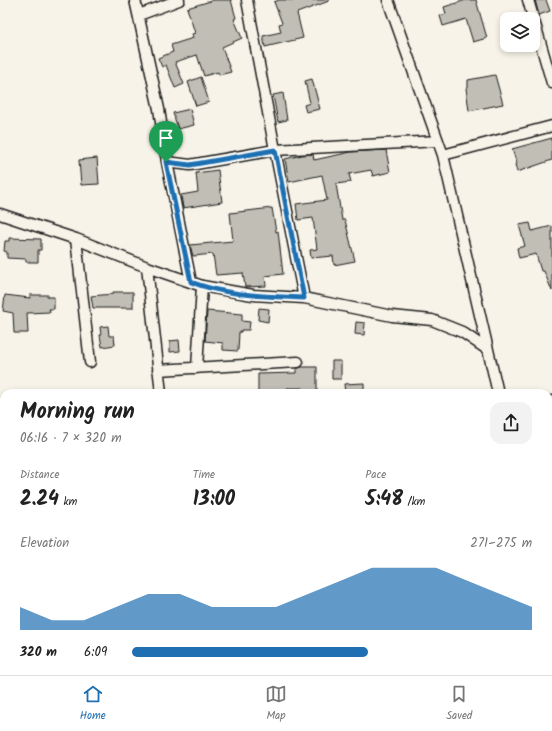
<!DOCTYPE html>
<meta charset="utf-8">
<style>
body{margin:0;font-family:Kalam,sans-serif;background:#f2f2f2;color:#222;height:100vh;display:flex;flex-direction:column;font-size:15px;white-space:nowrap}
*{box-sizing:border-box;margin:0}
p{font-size:13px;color:#767676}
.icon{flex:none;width:22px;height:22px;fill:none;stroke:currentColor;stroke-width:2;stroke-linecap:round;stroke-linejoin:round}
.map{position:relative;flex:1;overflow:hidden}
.side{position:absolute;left:0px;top:389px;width:552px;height:286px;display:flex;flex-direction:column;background:#fff;border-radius:12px 12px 0 0;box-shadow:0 2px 6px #0003}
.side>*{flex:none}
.tools{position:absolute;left:500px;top:12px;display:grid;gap:8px}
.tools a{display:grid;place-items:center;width:40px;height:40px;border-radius:8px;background:#fff;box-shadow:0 2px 6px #0003;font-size:20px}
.pin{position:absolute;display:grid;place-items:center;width:34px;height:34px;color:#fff;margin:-41px -17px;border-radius:50% 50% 50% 0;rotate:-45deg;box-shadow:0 0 4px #0007}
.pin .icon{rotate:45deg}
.round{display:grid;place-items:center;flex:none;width:42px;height:42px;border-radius:12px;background:#f2f2f2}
.summary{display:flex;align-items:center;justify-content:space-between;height:68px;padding:0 20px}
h1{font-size:22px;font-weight:700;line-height:30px}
.stats{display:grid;grid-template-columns:repeat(3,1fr);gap:6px;height:68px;padding:4px 20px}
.stats div{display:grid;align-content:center}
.stats b{font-size:20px;font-weight:700}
.stats small{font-size:11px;font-weight:400}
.stats p{font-size:11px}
.chart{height:112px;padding:8px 20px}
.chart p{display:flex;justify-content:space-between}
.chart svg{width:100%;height:72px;margin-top:4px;fill:#1f6fb2;opacity:.7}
ul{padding:0 20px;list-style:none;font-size:13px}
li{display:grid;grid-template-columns:64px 48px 1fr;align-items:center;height:30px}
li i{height:10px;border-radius:5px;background:#1f6fb2}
.tab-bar{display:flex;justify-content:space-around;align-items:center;height:56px;border-top:1px solid #e0e0e0;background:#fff;font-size:11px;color:#767676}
.tab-bar a{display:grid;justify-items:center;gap:2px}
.tab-bar .current{color:#1f6fb2}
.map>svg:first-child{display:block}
.building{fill:#c0beb5;stroke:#1c1c1c}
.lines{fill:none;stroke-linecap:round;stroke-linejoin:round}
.minor-casing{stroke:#1c1c1c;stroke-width:13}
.minor{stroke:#f7f3e8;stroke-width:10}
.route-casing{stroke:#fff;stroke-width:8}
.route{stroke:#1f6fb2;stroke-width:5}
</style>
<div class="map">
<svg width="552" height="675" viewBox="0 0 552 675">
<rect width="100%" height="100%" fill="#f7f3e8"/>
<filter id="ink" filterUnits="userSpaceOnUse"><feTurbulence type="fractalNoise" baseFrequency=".025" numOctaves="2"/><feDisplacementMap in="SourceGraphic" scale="8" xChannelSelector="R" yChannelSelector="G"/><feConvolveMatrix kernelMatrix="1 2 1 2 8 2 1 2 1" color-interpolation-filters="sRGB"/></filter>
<g filter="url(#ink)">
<path class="building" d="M214,0H231L236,18L234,19L242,38L222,47L231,72L219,75L218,72L204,76L197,55L175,62L184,84L175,88L166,65L162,67L158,58L173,52L171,45L193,38L192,34L195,33L187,8Z
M279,0H329V1L297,13L303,38L265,47L263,36L281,32L279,24L282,23L274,2Z
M466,0H476L487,38L473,42L466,19L443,26L440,16L446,14L444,7Z
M535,0H546L550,11L539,15Z
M495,75L503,104L469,111L466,88L468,87V80Z
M201,77L209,102L196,106L188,82Z
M312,79L320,109L306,112L304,105L310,103L305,81Z
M283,93L287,120L278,122L273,95Z
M190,109L194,125L178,129L173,113Z
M552,138V160L517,172L515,164H517L512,149Z
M386,150L390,172L373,176L371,170L349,174L351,182L336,184L342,220H345L355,261L334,265L333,256L311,258L310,250L317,249L313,218L298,220L296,204L327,200L322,175L289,182L285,159L302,155L313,154L314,160L351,152Z
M97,158L99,184L81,185L79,160Z
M218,170L222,202L183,208L181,195L198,192L196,173Z
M272,208L276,232L278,231L283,274L265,276L266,286L245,287L243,273L216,275L213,254L193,256L190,245L233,241L230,213Z
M530,223L532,231L552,226V291L544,271H541L536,254L519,258L517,248L525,246L519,225Z
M9,238L41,239V250H38V262H26V259L7,258V252L4,251L5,241H9Z
M113,292H133V308H93L91,296L113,294Z
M5,295L30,298V295H48V297H54V309H49L50,312L27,313L28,333H14L13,313L3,311Z
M259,308L269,309L268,322L258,320Z
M207,311L242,314V321L250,322L249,330H241V332H239L238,351L223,350V343L205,341Z
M356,322L365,323L364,335L355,334Z
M108,326L109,336H114L115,345L102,347L100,335H101L100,327Z
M179,340L180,351L170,352V341Z
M332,361H341V379H332Z
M302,367H317V393H303V388H287V393H258V374L296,373V369Z
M364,383V393H345L344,384Z"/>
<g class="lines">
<g class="minor-casing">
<path id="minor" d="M135,0L159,109L167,162L191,282
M247,0L275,150L304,298L392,316L432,320L462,332L488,350
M388,0L443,155L498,393
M528,0L552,83
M139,15L179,0
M443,155L552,126
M167,162L190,165L275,150L438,141
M0,214L76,239L147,267L202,286L253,295L304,298
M76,239L90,362
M147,267L161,393
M197,368L202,286
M158,370L298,362
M548,402L552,401
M548,606L552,604
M548,650L552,671
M206,671L207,675
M265,671L266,675
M322,671L323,675
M400,671L401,675"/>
</g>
<use href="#minor" class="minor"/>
</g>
</g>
<g class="lines" filter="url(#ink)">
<g class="route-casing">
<path id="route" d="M275,150L304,298C267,296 226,296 191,282L166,162L190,165Z"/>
</g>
<use href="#route" class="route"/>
</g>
</svg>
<div class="tools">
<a><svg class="icon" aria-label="layers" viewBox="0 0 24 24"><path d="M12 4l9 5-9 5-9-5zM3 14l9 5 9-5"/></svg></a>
</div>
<div class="pin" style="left:166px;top:162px;background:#1e9e55"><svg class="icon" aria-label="arrive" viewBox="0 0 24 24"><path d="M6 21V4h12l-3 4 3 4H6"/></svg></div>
<section class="side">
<div class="summary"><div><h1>Morning run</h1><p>06:16 · 7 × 320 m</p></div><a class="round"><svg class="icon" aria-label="share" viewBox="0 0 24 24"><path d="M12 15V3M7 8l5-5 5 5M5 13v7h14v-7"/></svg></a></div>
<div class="stats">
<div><p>Distance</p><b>2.24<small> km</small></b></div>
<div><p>Time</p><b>13:00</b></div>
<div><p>Pace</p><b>5:48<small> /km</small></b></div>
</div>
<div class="chart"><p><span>Elevation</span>271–275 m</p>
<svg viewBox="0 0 160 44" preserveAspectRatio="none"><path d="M0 44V30L10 38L20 38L30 30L40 22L50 22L60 30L70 30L80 30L90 22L100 14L110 6L120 6L130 6L140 14L150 22L160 30V44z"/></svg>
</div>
<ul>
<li><b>320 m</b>6:09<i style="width:59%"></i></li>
</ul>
</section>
</div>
<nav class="tab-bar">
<a class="current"><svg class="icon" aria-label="home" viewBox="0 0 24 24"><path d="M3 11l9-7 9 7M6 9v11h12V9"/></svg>Home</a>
<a><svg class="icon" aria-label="map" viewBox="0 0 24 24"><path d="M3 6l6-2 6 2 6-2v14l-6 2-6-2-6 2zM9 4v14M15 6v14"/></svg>Map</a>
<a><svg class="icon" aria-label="saved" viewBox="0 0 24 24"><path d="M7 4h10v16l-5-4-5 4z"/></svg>Saved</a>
</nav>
